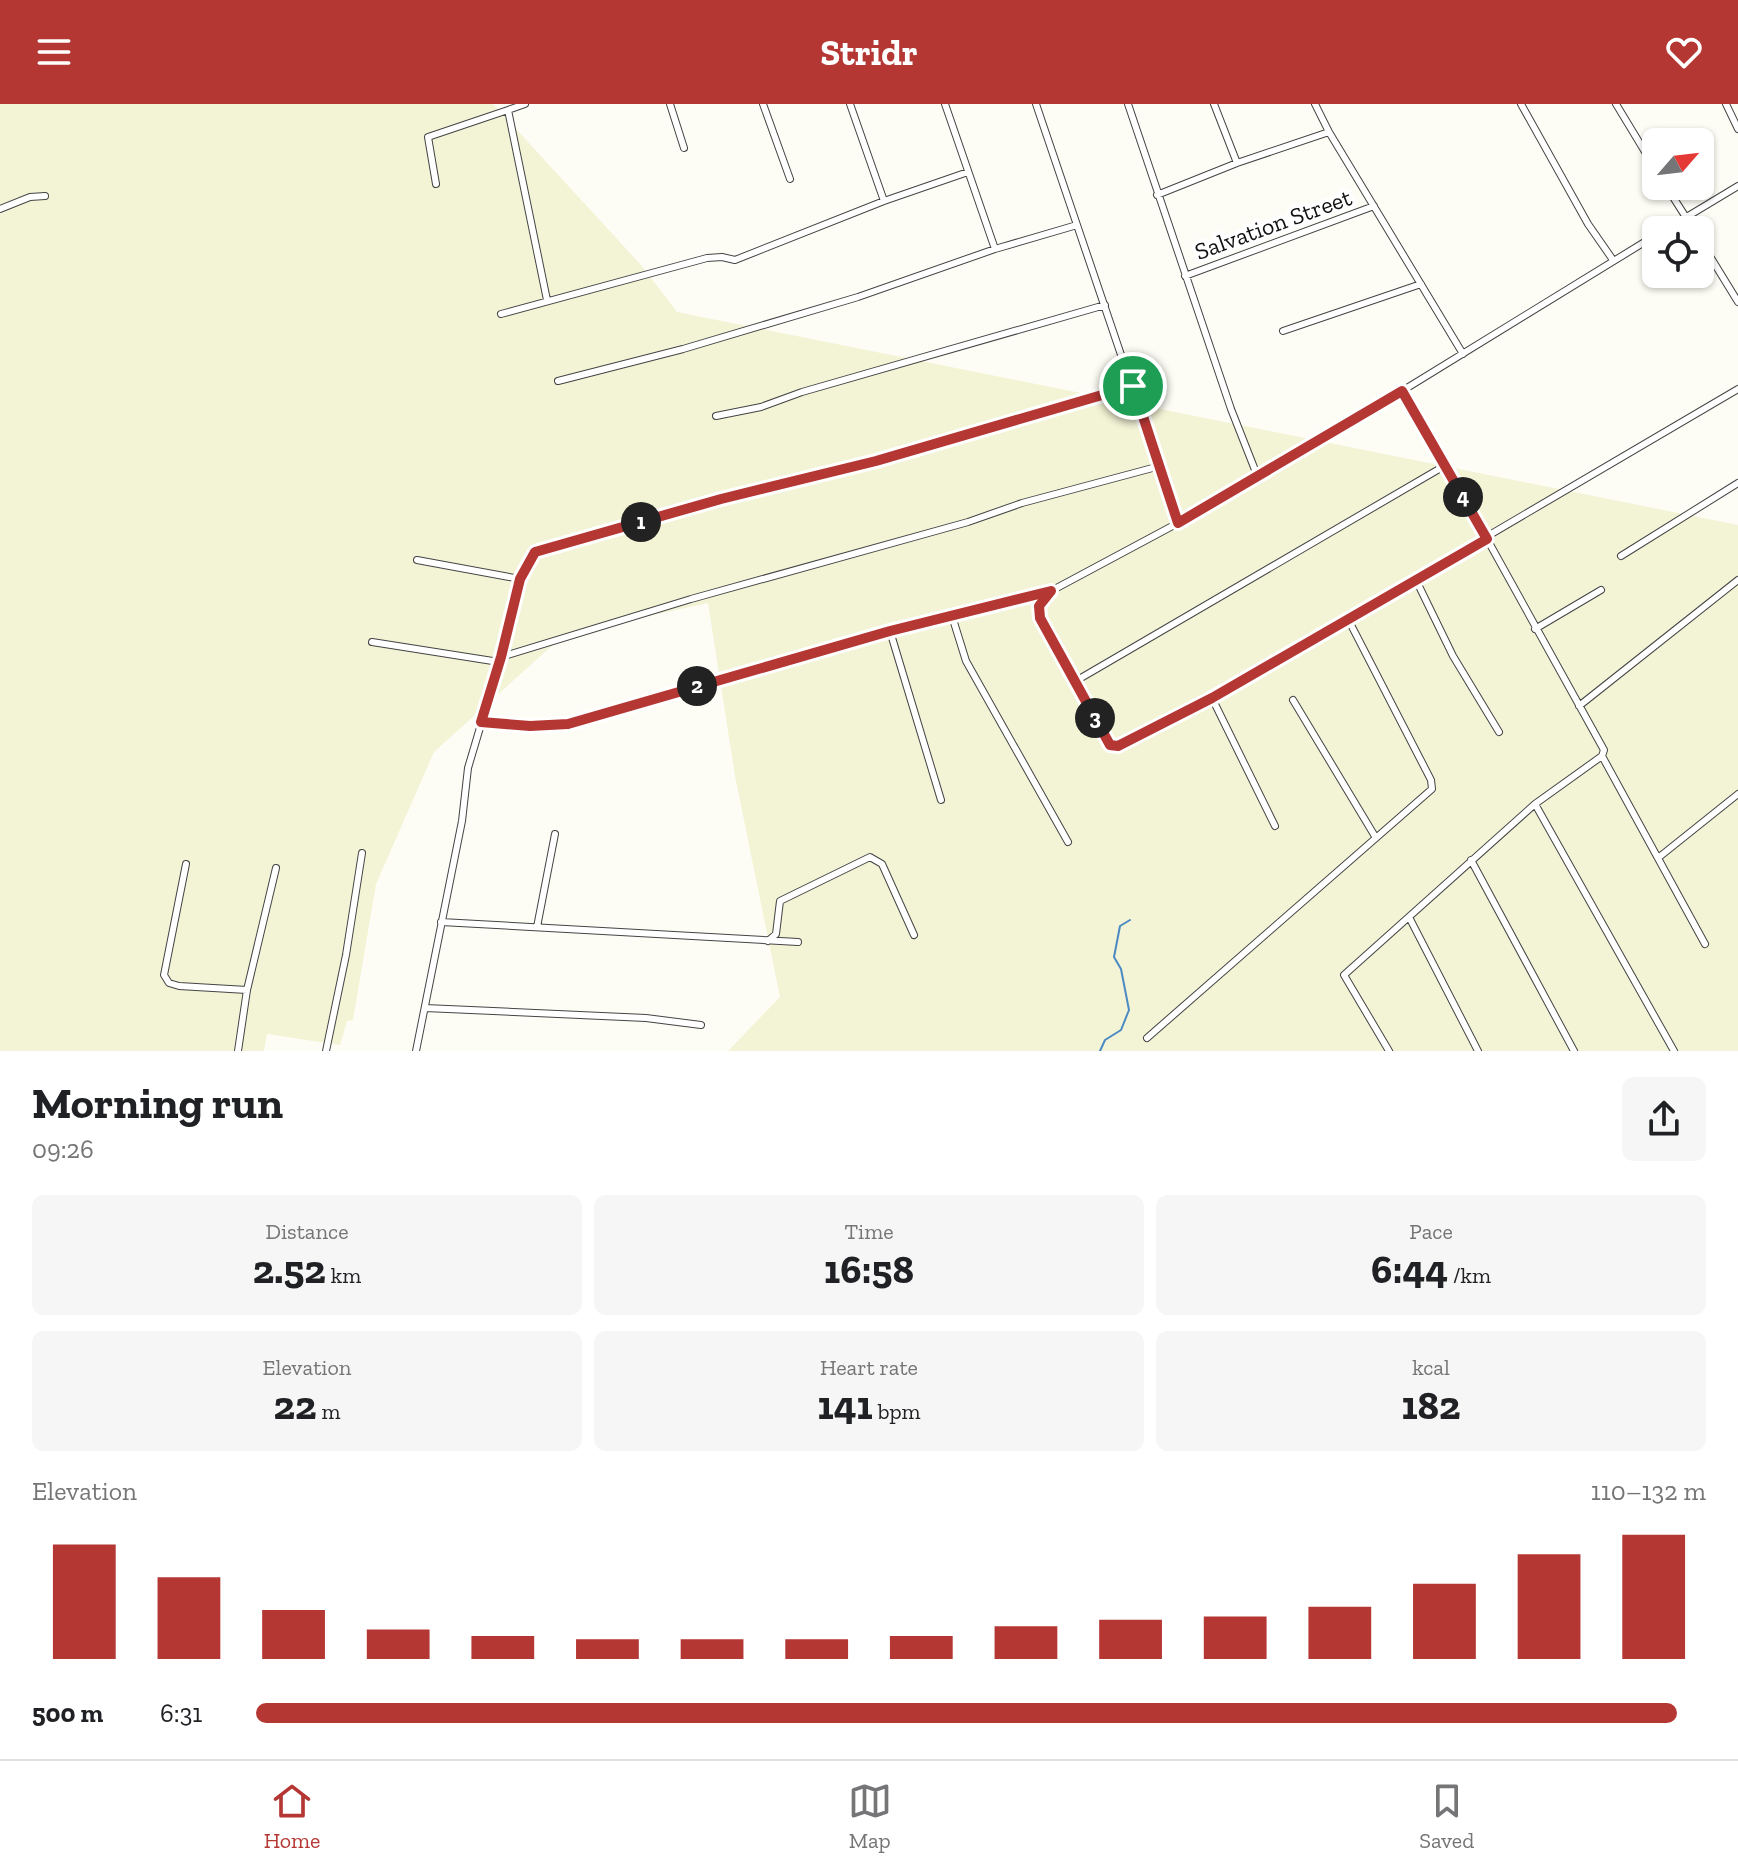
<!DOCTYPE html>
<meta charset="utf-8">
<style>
body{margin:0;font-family:"Zilla Slab",serif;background:#f6f6f6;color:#202124;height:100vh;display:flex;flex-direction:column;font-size:30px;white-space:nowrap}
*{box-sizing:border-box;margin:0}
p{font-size:26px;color:#757577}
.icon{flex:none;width:44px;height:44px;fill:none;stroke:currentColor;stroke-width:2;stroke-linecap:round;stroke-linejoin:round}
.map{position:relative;height:947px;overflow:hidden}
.panel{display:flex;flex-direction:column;background:#fff;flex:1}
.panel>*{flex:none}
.needle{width:52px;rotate:62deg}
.controls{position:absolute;left:1642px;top:24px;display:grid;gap:16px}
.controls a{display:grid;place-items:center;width:72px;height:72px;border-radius:12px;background:#fff;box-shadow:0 2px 6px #0004;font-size:40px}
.pin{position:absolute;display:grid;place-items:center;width:68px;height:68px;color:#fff;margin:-34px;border:4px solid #fff;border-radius:50%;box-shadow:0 2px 8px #0007}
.km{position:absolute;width:40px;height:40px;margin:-20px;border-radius:50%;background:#222;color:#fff;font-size:22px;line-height:40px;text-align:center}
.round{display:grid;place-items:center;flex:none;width:84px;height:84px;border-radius:12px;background:#f6f6f6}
.headline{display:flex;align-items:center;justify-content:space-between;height:136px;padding:0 32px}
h1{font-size:44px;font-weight:700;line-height:60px}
.figures{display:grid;grid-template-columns:repeat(3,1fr);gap:12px;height:136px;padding:8px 32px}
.figures div{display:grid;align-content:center;border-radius:12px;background:#f6f6f6;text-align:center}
.figures b{font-size:40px;font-weight:700}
.figures small{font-size:22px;font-weight:400}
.figures p{font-size:22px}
.chart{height:224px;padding:16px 32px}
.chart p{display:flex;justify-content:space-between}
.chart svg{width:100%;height:144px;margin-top:8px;stroke:#b53734;stroke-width:6}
ul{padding:0 32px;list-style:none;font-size:26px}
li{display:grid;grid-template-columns:128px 96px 1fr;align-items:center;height:60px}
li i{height:20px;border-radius:10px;background:#b53734}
header{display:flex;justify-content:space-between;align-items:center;height:104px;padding:0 32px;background:#b53734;color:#fff;font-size:36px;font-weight:700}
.menu{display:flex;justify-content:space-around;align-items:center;height:112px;border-top:2px solid #e0e0e0;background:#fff;font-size:22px;color:#757577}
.menu a{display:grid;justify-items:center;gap:4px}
.menu .on{color:#b53734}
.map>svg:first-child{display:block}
.farmland{fill:#f3f3d6}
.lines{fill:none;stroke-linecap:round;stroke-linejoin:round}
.stream{stroke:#4b8ac2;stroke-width:2}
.street-casing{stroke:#444;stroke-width:8}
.street{stroke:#fff;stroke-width:6}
.route-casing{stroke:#fff;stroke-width:16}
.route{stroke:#b53734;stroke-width:10}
.labels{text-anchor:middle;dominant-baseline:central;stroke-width:8;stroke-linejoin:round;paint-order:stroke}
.street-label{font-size:24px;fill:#111;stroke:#fff}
</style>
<header><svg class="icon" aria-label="menu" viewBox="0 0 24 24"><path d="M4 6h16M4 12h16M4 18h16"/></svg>Stridr<svg class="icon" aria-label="heart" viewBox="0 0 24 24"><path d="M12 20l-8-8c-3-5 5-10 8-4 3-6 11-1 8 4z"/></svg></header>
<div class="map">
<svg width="1738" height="947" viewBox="0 0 1738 947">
<rect width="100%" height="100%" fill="#fefdf5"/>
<path class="farmland" d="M0,0H493L641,161L677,208L1738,421V947H728L780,893L735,672L708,499L565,530L434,648L376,780L353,916L347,917L340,941L267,930L264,947H0Z"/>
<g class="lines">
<path class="stream" d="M1100,947L1105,936L1121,926L1129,906L1121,865L1114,853L1120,822L1130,816"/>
<g class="street-casing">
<path id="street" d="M525,0L508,6L547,196
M670,0L684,44
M763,0L790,75
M850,0L884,97
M945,0L995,145
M1036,0L1178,419
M1128,0L1231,305L1257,371
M1214,0L1237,59
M1315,0L1329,28L1463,250
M1521,0L1588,120L1613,156
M1616,0L1656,66
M1726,0L1738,25
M436,80L428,33L508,6
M1666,82L1694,126
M1157,91L1237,59L1329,28
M0,105L30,93L45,92
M1665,126L1738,82
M1700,136L1738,198
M1185,172L1374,102
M501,210L707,154L722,153L735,156L884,97L968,68
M1283,227L1421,180
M558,277L683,245L858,193L995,145L1077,121
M716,312L761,303L802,288L1105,201
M1446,361L1074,578L1040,514L1039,502L1051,487L1178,419L1402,287L1656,131
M1621,452L1738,379
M417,456L520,475
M1416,476L1453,552L1499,628
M952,512L966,557L1068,738
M1535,525L1601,486
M890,527L941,696
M372,538L499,558
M501,553L691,495L968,418L1022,399L1160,362
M1074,578L1110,641L1118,642L1212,594L1738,285
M1212,594L1275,722
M1293,596L1376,734
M1579,602L1738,476
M481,618L530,622L568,620L890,527L1051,487
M1602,652L1705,840
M1535,700L1674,947
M1658,754L1738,690
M1471,756L1574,947
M186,760L164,871L169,879L179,882L247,886
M1409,813L1478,947
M441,818L798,838
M537,823L555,730
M768,837L776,830L780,797L870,753L882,760L914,831
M425,904L646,914L701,921
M1147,934L1432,685L1431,676L1348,515
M238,947L247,886L276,764
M326,947L346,851L362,749
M416,947L462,717L468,664L501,553L520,475L535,448L721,395L876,357L1133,282
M1389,947L1344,871L1535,700L1602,652L1604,646L1446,361L1402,287"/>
</g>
<use href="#street" class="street"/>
</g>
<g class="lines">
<g class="route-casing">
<path id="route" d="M1133,282L1178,419L1402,287L1487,435L1212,594L1118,642L1110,641L1040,514L1039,502L1051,487L890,527L568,620L530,622L481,618L501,553L520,475L535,448L721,395L876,357Z"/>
</g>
<use href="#route" class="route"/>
</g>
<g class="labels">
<g class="street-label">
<text transform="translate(1273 120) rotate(-20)">Salvation Street</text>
</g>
</g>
</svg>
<div class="controls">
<a><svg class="needle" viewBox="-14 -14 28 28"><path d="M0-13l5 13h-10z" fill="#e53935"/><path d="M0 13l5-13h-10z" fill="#757577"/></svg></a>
<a><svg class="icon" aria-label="locate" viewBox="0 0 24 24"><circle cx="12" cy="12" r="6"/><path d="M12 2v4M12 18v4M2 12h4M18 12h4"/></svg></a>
</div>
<div class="pin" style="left:1133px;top:282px;background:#1e9e55"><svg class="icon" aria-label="arrive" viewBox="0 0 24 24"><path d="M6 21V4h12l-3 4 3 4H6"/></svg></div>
<b class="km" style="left:641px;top:418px">1</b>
<b class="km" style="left:697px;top:582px">2</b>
<b class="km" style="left:1095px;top:614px">3</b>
<b class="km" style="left:1463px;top:393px">4</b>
</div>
<section class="panel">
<div class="headline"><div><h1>Morning run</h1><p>09:26</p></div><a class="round"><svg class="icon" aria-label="share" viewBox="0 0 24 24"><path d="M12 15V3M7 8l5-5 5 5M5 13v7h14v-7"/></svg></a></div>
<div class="figures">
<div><p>Distance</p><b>2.52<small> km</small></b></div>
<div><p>Time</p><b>16:58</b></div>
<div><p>Pace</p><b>6:44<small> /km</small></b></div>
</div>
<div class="figures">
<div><p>Elevation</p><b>22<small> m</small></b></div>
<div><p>Heart rate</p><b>141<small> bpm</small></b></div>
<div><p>kcal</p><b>182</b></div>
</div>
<div class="chart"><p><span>Elevation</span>110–132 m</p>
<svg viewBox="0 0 160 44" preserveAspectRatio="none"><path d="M5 44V9M15 44V19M25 44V29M35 44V35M45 44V37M55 44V38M65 44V38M75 44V38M85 44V37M95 44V34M105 44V32M115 44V31M125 44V28M135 44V21M145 44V12M155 44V6"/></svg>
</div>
<ul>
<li><b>500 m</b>6:31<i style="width:98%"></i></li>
</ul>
</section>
<nav class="menu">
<a class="on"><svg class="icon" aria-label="home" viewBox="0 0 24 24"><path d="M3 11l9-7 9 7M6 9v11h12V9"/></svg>Home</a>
<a><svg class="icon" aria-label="map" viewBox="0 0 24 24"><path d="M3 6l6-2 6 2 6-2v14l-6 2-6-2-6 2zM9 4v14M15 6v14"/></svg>Map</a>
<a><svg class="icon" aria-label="saved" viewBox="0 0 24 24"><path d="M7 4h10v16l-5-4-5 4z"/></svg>Saved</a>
</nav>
